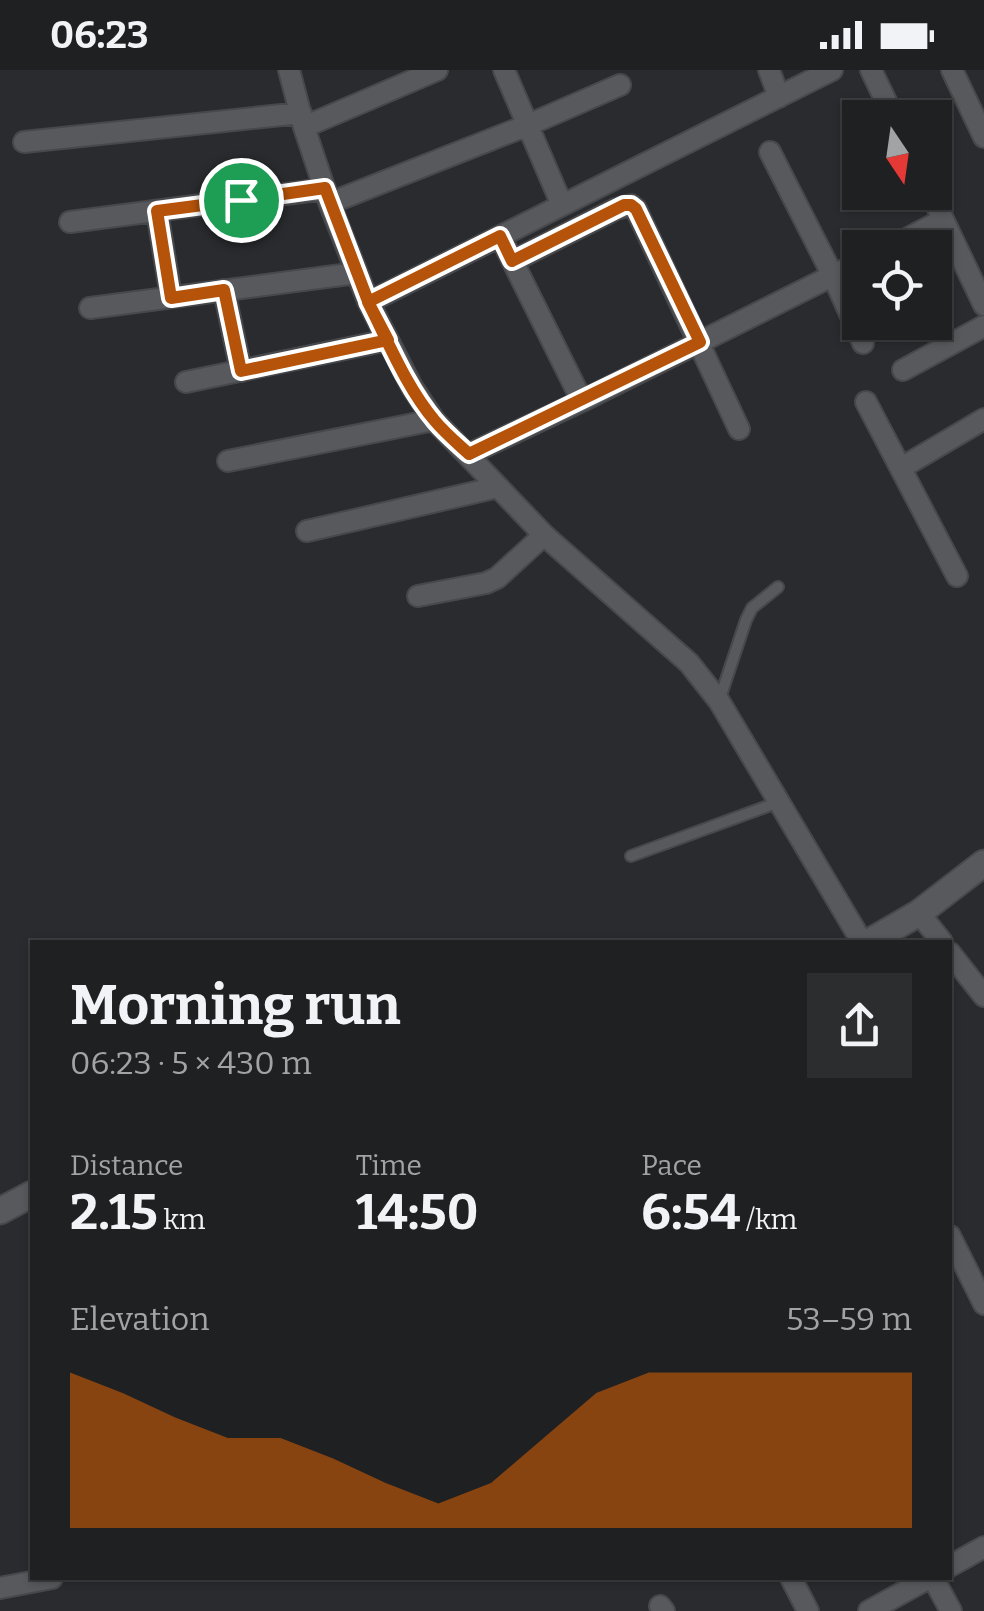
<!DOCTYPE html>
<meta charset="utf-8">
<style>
body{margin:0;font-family:Bitter,serif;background:#2c2d2f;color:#f1f3f6;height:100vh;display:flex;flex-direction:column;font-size:38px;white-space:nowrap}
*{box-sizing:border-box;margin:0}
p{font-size:32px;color:#a1a3a5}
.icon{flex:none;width:55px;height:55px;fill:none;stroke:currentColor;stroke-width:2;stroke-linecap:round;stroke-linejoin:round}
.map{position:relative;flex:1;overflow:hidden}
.details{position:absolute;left:30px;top:870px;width:922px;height:640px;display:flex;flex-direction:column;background:#1f2022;border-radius:0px;box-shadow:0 2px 8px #0004,0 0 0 2px #3c3e40}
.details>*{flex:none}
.needle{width:65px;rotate:167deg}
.tools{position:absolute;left:842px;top:30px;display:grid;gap:20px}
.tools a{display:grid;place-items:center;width:110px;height:110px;border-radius:0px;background:#1f2022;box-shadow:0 2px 8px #0004,0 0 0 2px #3c3e40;font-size:50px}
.pin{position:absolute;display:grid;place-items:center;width:85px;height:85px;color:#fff;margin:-42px;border:5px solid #fff;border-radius:50%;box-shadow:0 2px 10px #0007}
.round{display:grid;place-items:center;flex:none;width:105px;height:105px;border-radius:0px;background:#2c2d2f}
.overview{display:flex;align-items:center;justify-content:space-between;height:170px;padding:0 40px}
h1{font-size:55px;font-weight:700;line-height:75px}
.metrics{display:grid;grid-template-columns:repeat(3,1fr);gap:15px;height:170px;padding:10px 40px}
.metrics div{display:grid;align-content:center}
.metrics b{font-size:50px;font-weight:700}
.metrics small{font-size:28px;font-weight:400}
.metrics p{font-size:28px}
.chart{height:280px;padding:20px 40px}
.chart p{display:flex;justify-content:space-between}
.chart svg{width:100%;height:180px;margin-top:10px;fill:#b45309;opacity:.7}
.status{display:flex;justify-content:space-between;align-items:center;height:70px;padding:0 50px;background:#1f2022;direction:ltr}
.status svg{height:28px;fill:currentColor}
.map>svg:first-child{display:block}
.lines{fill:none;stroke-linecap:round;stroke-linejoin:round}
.service-casing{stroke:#47484b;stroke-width:14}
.minor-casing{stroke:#47484b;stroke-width:24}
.tertiary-casing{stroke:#47484b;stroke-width:29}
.service{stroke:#57595d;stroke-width:10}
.minor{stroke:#57595d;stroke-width:20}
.tertiary{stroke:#57595d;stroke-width:25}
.route-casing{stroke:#fff;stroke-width:20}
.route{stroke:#b45309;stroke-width:12}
</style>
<div class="status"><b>06:23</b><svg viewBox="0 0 49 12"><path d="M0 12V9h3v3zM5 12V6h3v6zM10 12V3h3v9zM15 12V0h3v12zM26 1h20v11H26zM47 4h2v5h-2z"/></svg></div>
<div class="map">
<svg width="984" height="1541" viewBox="0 0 984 1541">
<rect width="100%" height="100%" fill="#292b2e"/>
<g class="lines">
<g class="service-casing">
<path id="service" d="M719,631L746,550L752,538L778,517
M631,786L779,732"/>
</g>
<g class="minor-casing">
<path id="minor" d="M289,0L304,57L329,132L368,231L412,317L434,350L544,465L689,593L719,631L862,872
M504,0L562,135
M769,0L779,27
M871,0L894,48
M952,0L984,67
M304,57L437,0
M24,72L301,43
M770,82L833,206L863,273
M930,122L984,235
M330,133L528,55L620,15
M157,141L171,227
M70,152L325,119
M889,178L943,150
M507,180L582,331
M513,191L616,139L631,135L636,139L739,359
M224,220L241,301
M369,232L832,0
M90,238L357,203
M903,300L984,256
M186,312L388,270
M866,332L957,506
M469,384L582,331L860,192
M228,391L434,350
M901,398L984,349
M307,461L498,417
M418,526L486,513L497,508L544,465
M919,843L942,872
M950,883L984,926
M950,1166L984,1234
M950,1496L984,1477
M791,1508L808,1541
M933,1508L951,1541
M0,1518L52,1508
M660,1536L664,1541
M869,1541L929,1508"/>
</g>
<g class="tertiary-casing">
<path id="tertiary" d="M869,872L919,843L984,793
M0,1141L32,1124"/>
</g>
<use href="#service" class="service"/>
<use href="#minor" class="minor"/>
<use href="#tertiary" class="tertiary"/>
</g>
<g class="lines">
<g class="route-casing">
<path id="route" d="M241,130L157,141L171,228L224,220L241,301L388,270L368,232L500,166L512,191L624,135H631L636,139L700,272L469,384C457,373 445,363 435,351C406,317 388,271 368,232V231L325,118L241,130"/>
</g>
<use href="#route" class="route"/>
</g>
</svg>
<div class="tools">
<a><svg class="needle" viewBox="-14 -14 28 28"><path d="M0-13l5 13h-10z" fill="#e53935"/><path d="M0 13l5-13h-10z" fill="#a1a3a5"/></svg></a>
<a><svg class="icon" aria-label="locate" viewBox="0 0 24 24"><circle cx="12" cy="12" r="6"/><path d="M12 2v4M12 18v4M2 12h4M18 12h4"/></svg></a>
</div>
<div class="pin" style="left:241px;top:130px;background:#1e9e55"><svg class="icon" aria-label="arrive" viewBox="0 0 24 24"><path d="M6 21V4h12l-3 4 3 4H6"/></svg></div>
<section class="details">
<div class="overview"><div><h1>Morning run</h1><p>06:23 · 5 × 430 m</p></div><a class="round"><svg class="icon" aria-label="share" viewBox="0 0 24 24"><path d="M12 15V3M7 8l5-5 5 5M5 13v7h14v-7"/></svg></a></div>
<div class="metrics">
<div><p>Distance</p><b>2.15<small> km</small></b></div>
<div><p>Time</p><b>14:50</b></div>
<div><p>Pace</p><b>6:54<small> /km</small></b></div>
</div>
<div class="chart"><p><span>Elevation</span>53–59 m</p>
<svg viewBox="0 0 160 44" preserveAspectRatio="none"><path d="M0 44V6L10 11L20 17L30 22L40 22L50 27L60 33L70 38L80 33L90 22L100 11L110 6L120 6L130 6L140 6L150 6L160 6V44z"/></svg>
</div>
</section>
</div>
